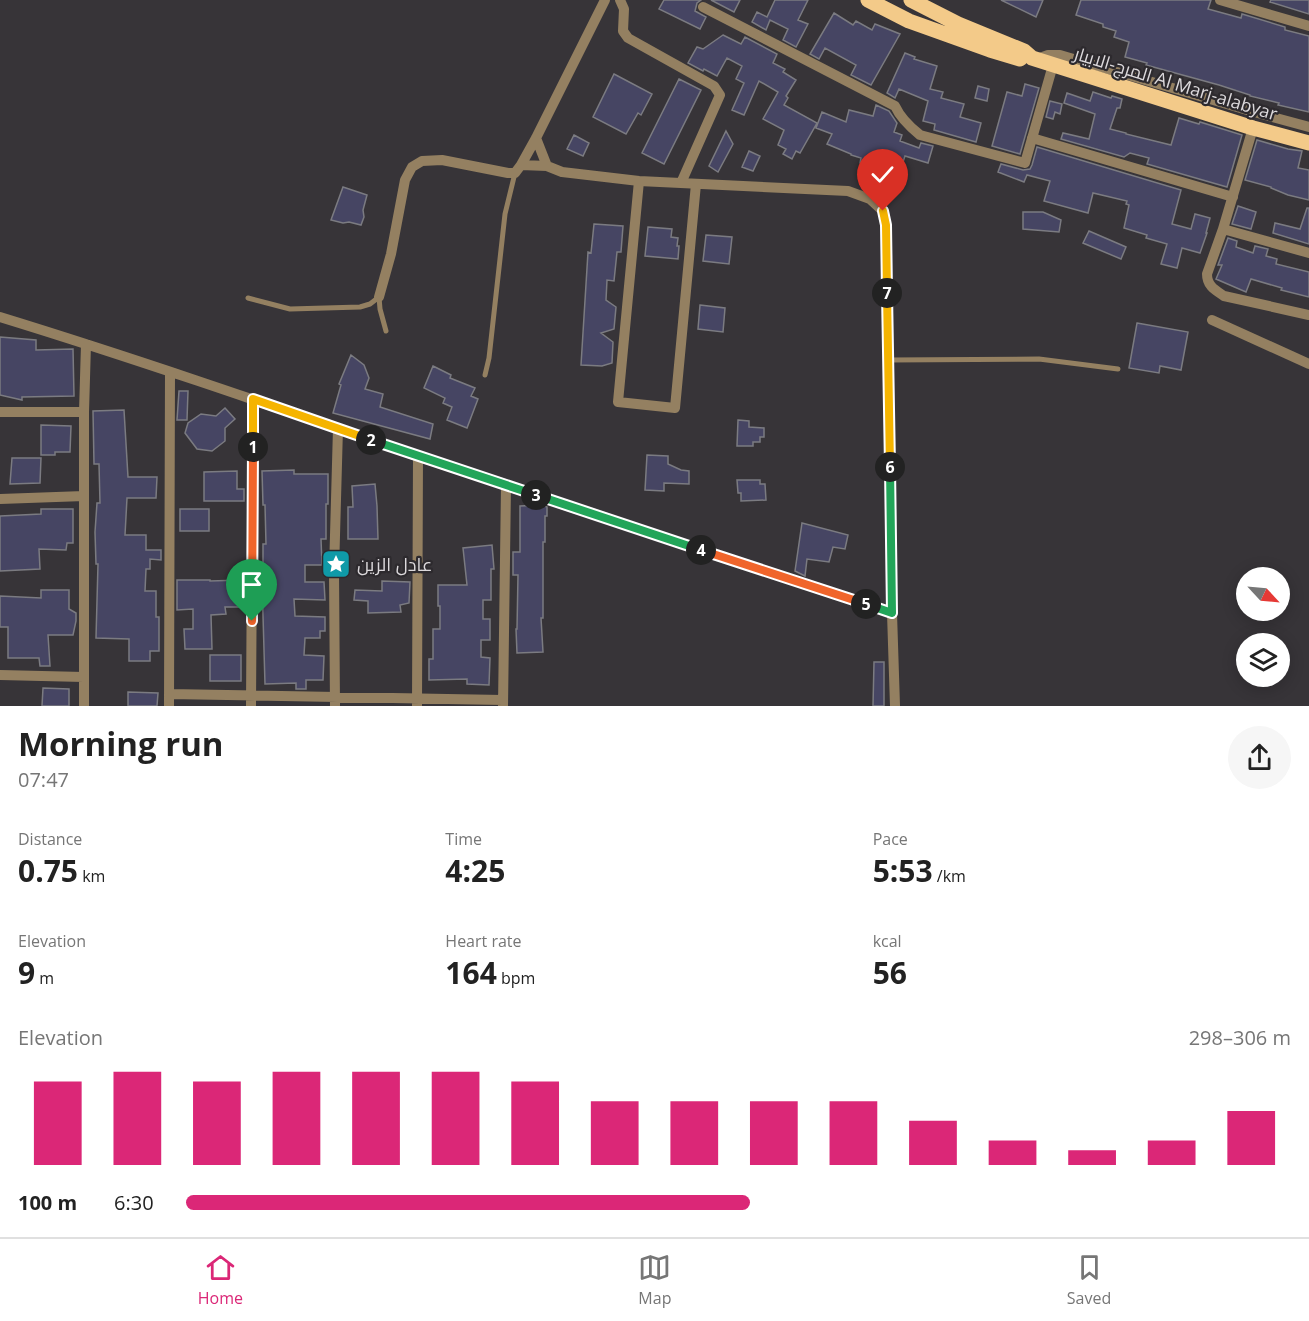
<!DOCTYPE html>
<meta charset="utf-8">
<style>
body{margin:0;font-family:"Open Sans",Cairo,sans-serif;background:#f6f6f6;color:#222;height:100vh;display:flex;flex-direction:column;font-size:22px;white-space:nowrap}
*{box-sizing:border-box;margin:0}
p{font-size:20px;color:#767676}
.icon{flex:none;width:33px;height:33px;fill:none;stroke:currentColor;stroke-width:2;stroke-linecap:round;stroke-linejoin:round}
.map{position:relative;height:706px;overflow:hidden}
.side{display:flex;flex-direction:column;background:#fff;flex:1}
.side>*{flex:none}
.needle{width:39px;rotate:116deg}
.fabs{position:absolute;left:1236px;top:567px;display:grid;gap:12px}
.fabs a{display:grid;place-items:center;width:54px;height:54px;border-radius:50%;background:#fff;box-shadow:0 3px 15px #0003;font-size:30px}
.pin{position:absolute;display:grid;place-items:center;width:51px;height:51px;color:#fff;margin:-62px -26px;border-radius:50% 50% 50% 0;rotate:-45deg;box-shadow:0 0 6px #0007}
.pin .icon{rotate:45deg}
.km{position:absolute;width:30px;height:30px;margin:-15px;border-radius:50%;background:#222;color:#fff;font-size:16px;line-height:30px;text-align:center}
.round{display:grid;place-items:center;flex:none;width:63px;height:63px;border-radius:32px;background:#f6f6f6}
.summary{display:flex;align-items:center;justify-content:space-between;height:102px;padding:0 18px}
h1{font-size:33px;font-weight:700;line-height:45px}
.figures{display:grid;grid-template-columns:repeat(3,1fr);gap:9px;height:102px;padding:6px 18px}
.figures div{display:grid;align-content:center}
.figures b{font-size:30px;font-weight:700}
.figures small{font-size:16px;font-weight:400}
.figures p{font-size:16px}
.chart{height:168px;padding:12px 18px}
.chart p{display:flex;justify-content:space-between}
.chart svg{width:100%;height:108px;margin-top:6px;stroke:#db2777;stroke-width:6}
ul{padding:0 18px;list-style:none;font-size:20px}
li{display:grid;grid-template-columns:96px 72px 1fr;align-items:center;height:45px}
li i{height:15px;border-radius:8px;background:#db2777}
.dock{display:flex;justify-content:space-around;align-items:center;height:84px;border-top:2px solid #e0e0e0;background:#fff;font-size:16px;color:#767676}
.dock a{display:grid;justify-items:center;gap:3px}
.dock .on{color:#db2777}
.map>svg:first-child{display:block}
.building{fill:#464563;stroke:#7b7b81;stroke-width:1.5}
.lines{fill:none;stroke-linecap:round;stroke-linejoin:round}
.lane{stroke:#948061;stroke-width:5}
.street{stroke:#948061;stroke-width:10}
.primary{stroke:#f3ca89;stroke-width:15}
.split-1-casing{stroke:#fff;stroke-width:12}
.split-2-casing{stroke:#fff;stroke-width:12}
.split-3-casing{stroke:#fff;stroke-width:12}
.split-4-casing{stroke:#fff;stroke-width:12}
.split-5-casing{stroke:#fff;stroke-width:12}
.split-6-casing{stroke:#fff;stroke-width:12}
.split-7-casing{stroke:#fff;stroke-width:12}
.split-8-casing{stroke:#fff;stroke-width:12}
.split-1{stroke:#f0652b;stroke-width:8}
.split-2{stroke:#f5b400;stroke-width:8}
.split-3{stroke:#22a559;stroke-width:8}
.split-4{stroke:#22a559;stroke-width:8}
.split-5{stroke:#f0652b;stroke-width:8}
.split-6{stroke:#22a559;stroke-width:8}
.split-7{stroke:#f5b400;stroke-width:8}
.split-8{stroke:#f5b400;stroke-width:8}
.labels{text-anchor:middle;dominant-baseline:central;stroke-width:4.5;stroke-linejoin:round;paint-order:stroke}
.street-label{font-size:18px;fill:#dcd9dc;stroke:#2d2a2e}
.poi-label{font-size:18px;fill:#dcd9dc;stroke:#2d2a2e;text-anchor:start}
</style>
<div class="map">
<svg width="1309" height="706" viewBox="0 0 1309 706">
<rect width="100%" height="100%" fill="#373438"/>
<path class="building" d="M664,0H701L697,3L695,11L706,17L700,29L659,9Z
M711,0H740L734,12Z
M775,0H808L798,20L808,24L796,47L783,40L788,29L770,20L766,30L752,22L757,12L767,17Z
M1001,0H1043L1036,17Z
M1081,0H1211L1208,9L1241,18L1242,14L1285,27V30L1309,36V112L1278,105L1279,103L1250,96V95L1219,85L1146,65L1147,63L1125,57L1129,42L1114,37L1116,31L1103,27V24L1076,15Z
M1271,0H1309V14L1270,2Z
M834,13L853,25L856,21L872,30L875,24L900,34L871,85L851,75L856,65L825,48L819,59L810,54Z
M723,35L741,44L745,37L777,54L773,63L785,69L783,72L796,80L786,96L788,98L784,105L817,123L800,153L796,151L792,159L783,154L786,149L778,145L784,130L763,119L778,92L759,81L744,115L732,110L744,83L736,79L742,66L727,58L717,76L704,69L703,71L688,63L697,47L703,49Z
M905,53L915,57L914,59L937,66L930,89L943,92L941,98L964,104L960,117L981,123L976,142L934,130L935,124L923,121L928,101L899,89L895,98L887,93Z
M614,74L652,94L641,115L638,113L626,134L593,117Z
M679,79L701,90L664,164L642,153Z
M1025,84L1039,88L1020,154L992,146L1007,92L1022,96Z
M978,86L989,89L987,101L975,98Z
M1093,92L1111,98L1112,96L1122,99L1120,108H1117L1110,129L1126,133V134L1171,145L1179,118L1199,124L1200,122L1242,135L1227,187L1147,164L1149,158L1130,153L1124,157L1061,139L1063,133L1089,139L1095,114L1064,103L1067,93L1090,101Z
M1050,101L1062,104L1060,114L1055,112L1053,119L1046,117Z
M876,105L889,111L897,123L894,132L902,135L900,141L919,148L921,143L933,146L928,163L905,156L903,162L883,155L875,186L865,184L871,165L860,163L861,158L851,155V154L827,144L832,134L816,128L822,112L846,122L849,110L873,116Z
M726,131L733,144L718,172L709,166Z
M574,135L589,143L583,156L567,149Z
M1257,140L1288,149L1302,151L1298,168L1309,170V200L1288,195L1271,188V187L1245,180Z
M1037,147L1181,190L1172,224L1191,229L1195,214L1210,218L1206,233H1207L1200,253L1182,248L1177,268L1161,264L1167,244L1146,238L1147,235L1124,228L1129,205L1126,204L1127,201L1093,193L1088,213L1044,201L1050,181L1027,175L1024,182L998,172L1001,164L1023,170L1030,169L1032,165Z
M749,151L760,156L753,171L742,167Z
M343,187L367,195L363,210L364,217L361,225L349,222L343,223L331,220Z
M1238,206L1256,212L1251,229L1232,224Z
M1307,208H1309V244L1273,233L1275,223L1300,229Z
M1023,212H1043L1061,220L1059,232L1023,229Z
M594,224L623,226L621,252H617L614,281L607,280L606,300L616,307L614,329L601,333L613,342L612,363L602,366L581,365L588,252L591,253Z
M648,227L672,229L671,237L678,238L677,246H679L678,259L645,256Z
M1089,231L1126,247L1121,259L1083,243Z
M706,235L732,237L729,264L703,261Z
M1228,238L1237,241L1236,247L1253,253L1255,246L1268,249L1266,256L1277,259L1276,264L1309,272V297L1281,290L1282,288L1251,279L1246,292L1216,279L1222,265H1218Z
M700,305L725,308L723,332L698,329Z
M1137,323L1188,332L1181,370L1160,366L1159,373L1129,368Z
M0,337L36,340V350L73,349L74,396L22,397V400L0,395Z
M351,355L364,365L369,378L365,389L383,394L380,407L433,424L430,439L333,413L341,385L339,384Z
M433,366L451,375L450,378L475,388L471,396L478,399L467,428L447,420L452,407L443,403L445,398L424,388Z
M179,391H188L187,420H177Z
M225,408L235,419L225,428V441L212,451L197,449L185,433L188,423L201,414L216,416Z
M124,410L128,477H157L156,498H127L125,535H146V550H161V560L150,559V569H146L145,591H156V617H159V651H150V661H129V639L96,638L98,564H96L95,532L97,503H100L99,464H94L93,411Z
M738,420L749,421V427L764,428V437H760V442H753V446H737Z
M41,425L71,426L70,452H55V455H41Z
M647,455L668,456V464L681,470L689,471V484L664,483V491L645,490Z
M12,458H41L40,483L10,484Z
M294,470V474H328V504H326V539H321L322,565H305V582H324L325,600L294,599L295,616L325,617V631H320V638H305L304,655L324,656L323,680H306V689H296V683L265,684L262,581H263V544H266L265,505H263L262,471Z
M237,471V489H244V501H204V472Z
M737,480H760V484H765L766,500L741,501V493H738Z
M375,484L377,506L378,539H348V507H353L352,486Z
M542,505L547,507V516H545V542H543V618H541L543,652L517,653L516,629H517L518,575H513V552H520V506Z
M41,509H73V543H67L66,550L39,549L40,569L0,571V516L41,514Z
M180,509H209V531H180Z
M802,523L848,535L845,549L833,547L829,562L807,559L805,576L795,571Z
M492,545L494,569H491V600H483V619H490V640H481V657L490,658L489,685L467,684V679L429,680V659H433V629H440V606H438V585H467L463,548Z
M177,580H210V581L242,580L243,607H225L226,614L211,615L212,649H185L184,629H193V609L177,610Z
M382,581L410,582L409,603L400,605L401,612L368,613V601L354,600L355,590L382,591Z
M41,590H69V609L76,613V621L73,635H48L50,666H40L39,658H8V627H0V596L41,598Z
M210,655H241V681H210Z
M874,662H884V706H873Z
M43,688L69,689V706H42Z
M128,692L158,693L157,706H128Z"/>
<g class="lines">
<path class="lane" d="M379,297L380,309L386,331
M248,298L290,309L360,307L370,304L379,297
M888,360L1039,359L1118,369
M485,375L489,358L505,214L515,173"/>
<path class="street" d="M620,0L624,9L623,31L628,38L714,86L720,95L681,183
M1220,0L1309,26
M703,7L895,106C900,117 910,127 920,135L1025,163L1053,65
M1037,59L1048,55H1060L1254,112L1309,127
M1253,128L1223,229L1207,274C1207,286 1215,290 1224,296L1309,315
M536,138L547,166
M1032,138L1233,197
M521,165L547,166L562,172L639,181L848,191L870,199L883,211L886,225L892,613L895,706
M639,181L618,402L675,408L696,184
M1223,229L1309,253
M379,297L391,254L405,180L412,167L422,161L442,160L508,173H515L521,165L536,138L605,0
M0,317C140,360 278,408 417,456C575,509 734,560 892,613
M1212,320L1309,364
M0,412H84
M0,499L84,496
M0,675L84,677
M169,694L503,700
M84,706V412L86,344
M169,706L170,372
M251,706L253,399
M335,706L334,571L338,428
M417,706L418,456
M503,706L506,485"/>
<path class="primary" d="M868,0L909,21L990,50L1020,59
M911,0L958,24L1024,51L1032,58L1253,128L1309,143"/>
</g>
<g class="lines">
<g class="split-1-casing">
<path id="split-1" d="M252,621L253,447"/>
</g>
<g class="split-2-casing">
<path id="split-2" d="M253,447V399L371,440"/>
</g>
<g class="split-3-casing">
<path id="split-3" d="M371,440L536,495"/>
</g>
<g class="split-4-casing">
<path id="split-4" d="M536,495L701,550"/>
</g>
<g class="split-5-casing">
<path id="split-5" d="M701,550L866,604"/>
</g>
<g class="split-6-casing">
<path id="split-6" d="M866,604L892,613L890,467"/>
</g>
<g class="split-7-casing">
<path id="split-7" d="M887,293L890,467"/>
</g>
<g class="split-8-casing">
<path id="split-8" d="M883,211L886,225L887,293"/>
</g>
<use href="#split-1" class="split-1"/>
<use href="#split-2" class="split-2"/>
<use href="#split-3" class="split-3"/>
<use href="#split-4" class="split-4"/>
<use href="#split-5" class="split-5"/>
<use href="#split-6" class="split-6"/>
<use href="#split-7" class="split-7"/>
<use href="#split-8" class="split-8"/>
</g>
<defs>
<g id="sight-square" transform="scale(1.5)"><rect x="-9" y="-9" width="18" height="18" rx="4" fill="#0f9aa8" stroke="#2d2a2e"/><path d="M0-6L1.8-2.2L6-1.7L2.9 1.2L3.7 5.4L0 3.3L-3.7 5.4L-2.9 1.2L-6-1.7L-1.8-2.2Z" fill="#fff"/></g>
</defs>
<g fill-rule="evenodd">
<use href="#sight-square" x="336" y="564"/>
</g>
<g class="labels">
<g class="street-label">
<text transform="translate(1176 83) rotate(17)">المرج-الابيار Al Marj-alabyar</text>
</g>
<g class="poi-label">
<text x="357" y="564">عادل الزين</text>
</g>
</g>
</svg>
<div class="fabs">
<a><svg class="needle" viewBox="-14 -14 28 28"><path d="M0-13l5 13h-10z" fill="#e53935"/><path d="M0 13l5-13h-10z" fill="#767676"/></svg></a>
<a><svg class="icon" aria-label="layers" viewBox="0 0 24 24"><path d="M12 4l9 5-9 5-9-5zM3 14l9 5 9-5"/></svg></a>
</div>
<div class="pin" style="left:252px;top:621px;background:#1e9e55"><svg class="icon" aria-label="arrive" viewBox="0 0 24 24"><path d="M6 21V4h12l-3 4 3 4H6"/></svg></div>
<div class="pin" style="left:883px;top:211px;background:#d93025"><svg class="icon" aria-label="check" viewBox="0 0 24 24"><path d="M5 12l5 5 9-10"/></svg></div>
<b class="km" style="left:253px;top:447px">1</b>
<b class="km" style="left:371px;top:440px">2</b>
<b class="km" style="left:536px;top:495px">3</b>
<b class="km" style="left:701px;top:550px">4</b>
<b class="km" style="left:866px;top:604px">5</b>
<b class="km" style="left:890px;top:467px">6</b>
<b class="km" style="left:887px;top:293px">7</b>
</div>
<section class="side">
<div class="summary"><div><h1>Morning run</h1><p>07:47</p></div><a class="round"><svg class="icon" aria-label="share" viewBox="0 0 24 24"><path d="M12 15V3M7 8l5-5 5 5M5 13v7h14v-7"/></svg></a></div>
<div class="figures">
<div><p>Distance</p><b>0.75<small> km</small></b></div>
<div><p>Time</p><b>4:25</b></div>
<div><p>Pace</p><b>5:53<small> /km</small></b></div>
</div>
<div class="figures">
<div><p>Elevation</p><b>9<small> m</small></b></div>
<div><p>Heart rate</p><b>164<small> bpm</small></b></div>
<div><p>kcal</p><b>56</b></div>
</div>
<div class="chart"><p><span>Elevation</span>298–306 m</p>
<svg viewBox="0 0 160 44" preserveAspectRatio="none"><path d="M5 44V10M15 44V6M25 44V10M35 44V6M45 44V6M55 44V6M65 44V10M75 44V18M85 44V18M95 44V18M105 44V18M115 44V26M125 44V34M135 44V38M145 44V34M155 44V22"/></svg>
</div>
<ul>
<li><b>100 m</b>6:30<i style="width:51%"></i></li>
</ul>
</section>
<nav class="dock">
<a class="on"><svg class="icon" aria-label="home" viewBox="0 0 24 24"><path d="M3 11l9-7 9 7M6 9v11h12V9"/></svg>Home</a>
<a><svg class="icon" aria-label="map" viewBox="0 0 24 24"><path d="M3 6l6-2 6 2 6-2v14l-6 2-6-2-6 2zM9 4v14M15 6v14"/></svg>Map</a>
<a><svg class="icon" aria-label="saved" viewBox="0 0 24 24"><path d="M7 4h10v16l-5-4-5 4z"/></svg>Saved</a>
</nav>
